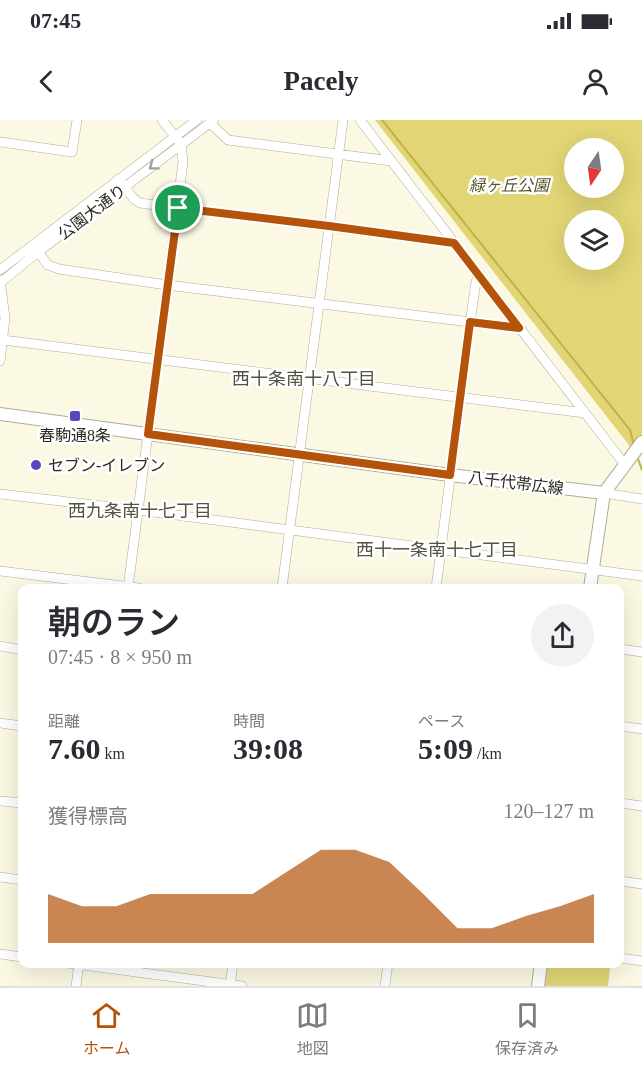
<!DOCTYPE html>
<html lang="ja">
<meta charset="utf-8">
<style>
body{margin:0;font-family:"Times New Roman","Noto Sans JP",serif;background:#f2f2f3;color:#2b2b33;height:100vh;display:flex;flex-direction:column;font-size:22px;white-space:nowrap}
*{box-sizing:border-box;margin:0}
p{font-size:20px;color:#7c7c81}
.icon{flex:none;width:33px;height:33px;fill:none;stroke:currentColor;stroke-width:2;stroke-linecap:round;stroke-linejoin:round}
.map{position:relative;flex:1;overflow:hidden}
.side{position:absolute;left:18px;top:464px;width:606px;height:384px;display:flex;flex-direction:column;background:#fff;border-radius:12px;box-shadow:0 6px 24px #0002}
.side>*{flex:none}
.needle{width:39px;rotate:193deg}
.controls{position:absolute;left:564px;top:18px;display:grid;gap:12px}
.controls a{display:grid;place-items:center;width:60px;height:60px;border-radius:50%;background:#fff;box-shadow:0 6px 24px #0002;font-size:30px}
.pin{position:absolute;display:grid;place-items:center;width:51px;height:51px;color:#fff;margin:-26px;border:3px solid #fff;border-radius:50%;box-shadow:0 2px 6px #0007}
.round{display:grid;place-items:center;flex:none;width:63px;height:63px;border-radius:32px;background:#f2f2f3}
.overview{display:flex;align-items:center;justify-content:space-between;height:102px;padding:0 30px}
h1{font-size:33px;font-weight:600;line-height:45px}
.figures{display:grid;grid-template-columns:repeat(3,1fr);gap:9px;height:102px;padding:6px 30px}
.figures div{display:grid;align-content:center}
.figures b{font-size:30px;font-weight:600}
.figures small{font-size:16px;font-weight:400}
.figures p{font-size:16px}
.chart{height:168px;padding:12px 30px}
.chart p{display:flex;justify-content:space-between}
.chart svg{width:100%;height:108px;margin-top:6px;fill:#b45309;opacity:.7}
.status{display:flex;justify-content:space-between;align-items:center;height:42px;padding:0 30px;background:#fff;direction:ltr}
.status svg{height:16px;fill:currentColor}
header{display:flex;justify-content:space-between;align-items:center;height:78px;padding:0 30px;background:#fff;font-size:27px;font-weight:600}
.tabs{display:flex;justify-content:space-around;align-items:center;height:84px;border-top:2px solid #e1e1e2;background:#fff;font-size:16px;color:#7c7c81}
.tabs a{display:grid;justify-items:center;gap:3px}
.tabs .active{color:#b45309}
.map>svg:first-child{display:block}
.green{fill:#e1d575;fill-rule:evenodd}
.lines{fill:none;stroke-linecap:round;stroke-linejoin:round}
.stream{stroke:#beb147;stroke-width:2}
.minor-casing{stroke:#afad98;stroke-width:10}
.major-casing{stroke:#afad98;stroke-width:14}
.minor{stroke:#fff;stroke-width:9}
.major{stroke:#fff;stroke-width:12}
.oneway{stroke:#9f9f9b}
.route-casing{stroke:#fff;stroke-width:12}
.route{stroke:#b45309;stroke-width:8}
.poi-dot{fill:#5648c0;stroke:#fff;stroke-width:2}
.labels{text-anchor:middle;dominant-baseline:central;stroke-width:5;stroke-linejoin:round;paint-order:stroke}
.park-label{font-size:16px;font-style:italic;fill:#595429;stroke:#fff}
.street-label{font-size:16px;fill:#2a2921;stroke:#fff}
.poi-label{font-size:16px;fill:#2a2921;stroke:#fff}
.neighbourhood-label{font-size:18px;fill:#545240;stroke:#fff}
</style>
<div class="status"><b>07:45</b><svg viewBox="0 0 49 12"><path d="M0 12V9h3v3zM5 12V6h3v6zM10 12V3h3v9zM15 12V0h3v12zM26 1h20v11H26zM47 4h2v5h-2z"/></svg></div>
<header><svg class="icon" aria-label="back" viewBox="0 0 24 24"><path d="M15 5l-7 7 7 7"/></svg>Pacely<svg class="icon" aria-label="person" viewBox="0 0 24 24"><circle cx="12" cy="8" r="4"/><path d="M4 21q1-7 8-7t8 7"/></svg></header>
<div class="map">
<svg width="642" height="866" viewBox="0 0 642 866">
<rect width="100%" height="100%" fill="#fbf9e3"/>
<path class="green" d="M375,0H642V317L632,329ZM574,28H614V68H574ZM574,100H614V140H574Z
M548,843H575L610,848L608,866H545Z"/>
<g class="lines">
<path class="stream" d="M382,0L630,310L634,325
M637,336L642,350"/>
<g class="minor-casing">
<path id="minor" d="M360,0L625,345
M210,3L228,20L391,41
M0,22L72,32L77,0
M118,59L134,79L140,83L454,123
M33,125L48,145L59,149L167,165L519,208
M0,150L197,0
M0,160L5,198L0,241
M0,163L38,132L214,0
M3,220L585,293
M604,373L642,379
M0,374L138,390L642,456
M0,451L139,468
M128,468L183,42L181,24L162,0
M282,468L343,0
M436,468L470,203L476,162L479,154
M0,526L22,530
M620,529L642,532
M0,603L22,606
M620,606L642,609
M0,681L22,683
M620,683L642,686
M0,757L22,760
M620,761L642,764
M0,834L22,837
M620,838L642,841
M68,843L242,866
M76,866L79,843
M230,866L233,843
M385,866L388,843"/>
</g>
<g class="major-casing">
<path id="major" d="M0,294L450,355L604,373
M590,468L604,373L642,322
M538,866L541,843"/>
</g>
<use href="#minor" class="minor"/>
<use href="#major" class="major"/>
</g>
<defs><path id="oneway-chevron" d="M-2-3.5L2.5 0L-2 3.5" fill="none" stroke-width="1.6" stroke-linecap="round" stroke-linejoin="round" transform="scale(1.5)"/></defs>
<use class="oneway" href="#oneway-chevron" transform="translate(153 46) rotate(143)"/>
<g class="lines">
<g class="route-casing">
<path id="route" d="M178,88L329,106L454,123L519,208L470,202L450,355L148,314Z"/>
</g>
<use href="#route" class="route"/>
</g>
<g class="poi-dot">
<rect x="69" y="290" width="12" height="12" rx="3"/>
<circle cx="36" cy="345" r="6"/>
</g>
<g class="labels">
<g class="park-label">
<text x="509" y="65">緑ヶ丘公園</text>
</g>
<g class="street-label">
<text transform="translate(92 92) rotate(-37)">公園大通り</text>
<text transform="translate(516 363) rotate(7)">八千代帯広線</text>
</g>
<g class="poi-label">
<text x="75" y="315">春駒通8条</text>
<text x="48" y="345" text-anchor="start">セブン-イレブン</text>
</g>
<g class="neighbourhood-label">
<text x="304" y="259">西十条南十八丁目</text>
<text x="140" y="391">西九条南十七丁目</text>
<text x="437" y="430">西十一条南十七丁目</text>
</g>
</g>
</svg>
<div class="controls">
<a><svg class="needle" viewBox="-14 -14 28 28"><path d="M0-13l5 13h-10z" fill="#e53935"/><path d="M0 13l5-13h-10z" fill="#7c7c81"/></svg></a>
<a><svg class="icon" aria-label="layers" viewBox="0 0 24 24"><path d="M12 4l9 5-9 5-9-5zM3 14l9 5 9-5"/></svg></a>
</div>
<div class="pin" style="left:178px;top:88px;background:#1e9e55"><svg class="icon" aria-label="arrive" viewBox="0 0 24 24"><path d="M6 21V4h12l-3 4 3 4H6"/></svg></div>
<section class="side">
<div class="overview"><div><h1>朝のラン</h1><p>07:45 · 8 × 950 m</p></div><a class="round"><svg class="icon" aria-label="share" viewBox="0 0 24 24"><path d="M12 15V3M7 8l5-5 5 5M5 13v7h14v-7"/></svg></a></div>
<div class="figures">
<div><p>距離</p><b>7.60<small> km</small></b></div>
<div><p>時間</p><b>39:08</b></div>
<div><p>ペース</p><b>5:09<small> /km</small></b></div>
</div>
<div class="chart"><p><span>獲得標高</span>120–127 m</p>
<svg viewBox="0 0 160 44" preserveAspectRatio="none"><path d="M0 44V24L10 29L20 29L30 24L40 24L50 24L60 24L70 15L80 6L90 6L100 11L110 24L120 38L130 38L140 33L150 29L160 24V44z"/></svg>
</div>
</section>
</div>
<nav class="tabs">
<a class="active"><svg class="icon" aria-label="home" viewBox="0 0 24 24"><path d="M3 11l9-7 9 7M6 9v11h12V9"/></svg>ホーム</a>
<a><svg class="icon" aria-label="map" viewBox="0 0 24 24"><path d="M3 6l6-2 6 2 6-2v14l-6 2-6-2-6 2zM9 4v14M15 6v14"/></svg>地図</a>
<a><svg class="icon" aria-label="saved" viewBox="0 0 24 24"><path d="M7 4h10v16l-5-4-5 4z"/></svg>保存済み</a>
</nav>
